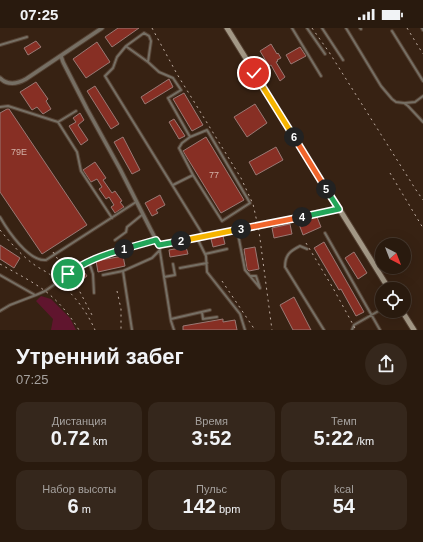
<!DOCTYPE html>
<html lang="ru">
<meta charset="utf-8">
<style>
body{margin:0;font-family:Arial,sans-serif;background:#35271c;color:#f1f3f6;height:100vh;display:flex;flex-direction:column;font-size:15px;white-space:nowrap}
*{box-sizing:border-box;margin:0}
p{font-size:13px;color:#a5a19e}
.icon{flex:none;width:22px;height:22px;fill:none;stroke:currentColor;stroke-width:2;stroke-linecap:round;stroke-linejoin:round}
.map{position:relative;height:302px;overflow:hidden}
.sheet{display:flex;flex-direction:column;background:#291a0e;flex:1}
.sheet>*{flex:none}
.needle{width:26px;rotate:138deg}
.fabs{position:absolute;left:375px;top:210px;display:grid;gap:8px}
.fabs a{display:grid;place-items:center;width:36px;height:36px;border-radius:50%;background:#291a0e;box-shadow:0 4px 16px #0002,0 0 0 1px #45382e;font-size:20px}
.pin{position:absolute;display:grid;place-items:center;width:34px;height:34px;color:#fff;margin:-17px;border:2px solid #fff;border-radius:50%;box-shadow:0 1px 4px #0007}
.km{position:absolute;width:20px;height:20px;margin:-10px;border-radius:50%;background:#222;color:#fff;font-size:11px;line-height:20px;text-align:center}
.round{display:grid;place-items:center;flex:none;width:42px;height:42px;border-radius:21px;background:#35271c}
.headline{display:flex;align-items:center;justify-content:space-between;height:68px;padding:0 16px}
h1{font-size:22px;font-weight:600;line-height:30px}
.figures{display:grid;grid-template-columns:repeat(3,1fr);gap:6px;height:68px;padding:4px 16px}
.figures div{display:grid;align-content:center;border-radius:10px;background:#35271c;text-align:center}
.figures b{font-size:20px;font-weight:600}
.figures small{font-size:11px;font-weight:400}
.figures p{font-size:11px}
.status{display:flex;justify-content:space-between;align-items:center;height:28px;padding:0 20px;background:#291a0e;direction:ltr}
.status svg{height:11px;fill:currentColor}
.map>svg:first-child{display:block}
.green{fill:#60152e}
.building{fill:#872f24;stroke:#9a7974}
.lines{fill:none;stroke-linecap:round;stroke-linejoin:round}
.lane-casing{stroke:#544032;stroke-width:4}
.street-casing{stroke:#544032;stroke-width:5.5}
.secondary-casing{stroke:#544032;stroke-width:7}
.lane{stroke:#766f64;stroke-width:2}
.street{stroke:#766f64;stroke-width:3.5}
.secondary{stroke:#a39886;stroke-width:5}
.rail{stroke:#beada2;stroke-width:1;stroke-dasharray:2 4;stroke-linecap:butt}
.split-1-casing{stroke:#fff;stroke-width:8}
.split-2-casing{stroke:#fff;stroke-width:8}
.split-3-casing{stroke:#fff;stroke-width:8}
.split-4-casing{stroke:#fff;stroke-width:8}
.split-5-casing{stroke:#fff;stroke-width:8}
.split-6-casing{stroke:#fff;stroke-width:8}
.split-7-casing{stroke:#fff;stroke-width:8}
.split-8-casing{stroke:#fff;stroke-width:8}
.split-1{stroke:#22a559;stroke-width:5}
.split-2{stroke:#22a559;stroke-width:5}
.split-3{stroke:#f5b400;stroke-width:5}
.split-4{stroke:#f0652b;stroke-width:5}
.split-5{stroke:#22a559;stroke-width:5}
.split-6{stroke:#f0652b;stroke-width:5}
.split-7{stroke:#f5b400;stroke-width:5}
.split-8{stroke:#f5b400;stroke-width:5}
.labels{text-anchor:middle;dominant-baseline:central;stroke-width:4;stroke-linejoin:round;paint-order:stroke}
.number-label{font-size:9px;fill:#d3b2a8}
</style>
<div class="status"><b>07:25</b><svg viewBox="0 0 49 12"><path d="M0 12V9h3v3zM5 12V6h3v6zM10 12V3h3v9zM15 12V0h3v12zM26 1h20v11H26zM47 4h2v5h-2z"/></svg></div>
<div class="map">
<svg width="423" height="302" viewBox="0 0 423 302">
<rect width="100%" height="100%" fill="#372213"/>
<path class="green" d="M41,268L51,271L70,290L76,302H51L53,291L36,273Z"/>
<path class="building" d="M118,0H139L112,19L105,9Z
M36,13L41,19L28,27L24,20Z
M97,14L110,34L86,50L73,31Z
M271,16L277,26L278,25L281,30L277,32L278,33L276,34L285,49L280,53L271,37L269,38L260,23Z
M300,19L306,28L291,36L286,27Z
M169,51L173,59L145,76L141,69Z
M36,54L48,71L46,73L51,81L43,86L37,79L32,82L20,64Z
M95,58L119,96L111,101L87,63Z
M184,65L203,97L192,103L173,71Z
M255,76L267,95L247,109L234,89Z
M7,81H9L87,197L42,226L0,164V85Z
M80,85L84,92L78,97L88,112L81,117L69,98L76,94L73,90Z
M174,91L185,108L179,111L169,94Z
M123,109L140,142L132,146L114,114Z
M206,109L244,172L221,185L183,123Z
M276,119L283,132L256,147L249,134Z
M95,134L106,150L103,152L112,165L115,163L122,173L120,174L124,179L115,185L111,179L114,177L109,169L106,171L99,161L102,159L97,151L91,154L83,142Z
M160,167L165,177L156,182L158,185L152,188L145,175Z
M314,189H317L321,199L303,207L299,196Z
M290,196L292,206L274,210L272,200Z
M223,208L225,216L213,219L211,211Z
M324,214L364,284L356,288L341,261L339,262L314,220Z
M0,217L20,230L14,240L0,231Z
M186,219L188,226L170,229L169,222Z
M255,219L259,241L249,243L247,241L244,221Z
M354,224L367,245L358,251L345,230Z
M123,228L125,238L98,244L96,233Z
M82,241L87,248L79,254L74,247Z
M294,269L311,302H293L280,277Z
M223,291V294L235,292L237,302H183V298Z"/>
<g class="lines">
<g class="lane-casing">
<path id="lane" d="M292,0L321,48
M307,0L325,26
M322,0L343,32
M346,0L381,58L392,71L396,74L404,75L408,78L423,94
M360,0L361,1
M422,0L423,2
M392,3L423,53
M0,17L27,9
M127,19L148,34
M405,75L415,74L423,68
M0,79L8,78L58,94
M76,83L58,94L77,124L81,143L112,190
M190,109L207,102L250,175L222,193L193,147
M173,157L193,147L179,120L182,115L190,109L168,70L181,62L173,50L159,44L148,34L151,13L149,8L144,5L126,18L117,29L113,40L105,48L200,202L204,208
M0,189C8,203 29,234 46,232L136,174
M237,201L245,242L260,260L256,248H250
M325,205L380,302
M197,210L206,228L207,244L240,286L245,302
M115,212L126,204L127,199L143,186
M159,217L171,293L174,302
M307,221L300,218C290,223 285,227 285,239L324,302
M205,226L227,221
M89,234L93,246L94,265
M180,240L207,235
M0,247L35,267
M103,247L123,243
M164,249L175,247L173,236
M0,283L10,277L36,267L45,263L58,254L74,241L97,229L156,212
M202,284L203,291L217,289
M171,291L210,282
M132,302L123,243L152,230L160,222
M352,302L354,297L382,281"/>
</g>
<g class="street-casing">
<path id="street" d="M61,28L63,34L87,81L120,141L156,212L159,217L339,181
M0,50C8,58 17,56 26,51L102,0"/>
</g>
<g class="secondary-casing">
<path id="secondary" d="M227,0L389,261
M402,283L414,302"/>
</g>
<use href="#lane" class="lane"/>
<use href="#street" class="street"/>
<use href="#secondary" class="secondary"/>
<path class="rail" d="M152,0L177,46L241,150L253,176L259,203L272,302
M312,0L329,24L416,162L423,172
M407,0L423,26
M390,145L423,200
M0,202C10,214 20,226 32,235C37,239 43,242 48,245C68,260 85,279 95,302
M306,215L333,260L356,302
M53,224L80,264L92,287
M0,236C14,244 28,251 41,260C57,271 69,286 79,302
M222,253L255,302
M117,263L121,281V302"/>
</g>
<g class="lines">
<g class="split-1-casing">
<path id="split-1" d="M68,246C86,233 103,227 124,221"/>
</g>
<g class="split-2-casing">
<path id="split-2" d="M124,221L156,212L159,217L181,213"/>
</g>
<g class="split-3-casing">
<path id="split-3" d="M181,213L241,201"/>
</g>
<g class="split-4-casing">
<path id="split-4" d="M241,201L302,189"/>
</g>
<g class="split-5-casing">
<path id="split-5" d="M302,189L339,181L326,161"/>
</g>
<g class="split-6-casing">
<path id="split-6" d="M294,109L326,161"/>
</g>
<g class="split-7-casing">
<path id="split-7" d="M261,56L294,109"/>
</g>
<g class="split-8-casing">
<path id="split-8" d="M254,45L261,56"/>
</g>
<use href="#split-1" class="split-1"/>
<use href="#split-2" class="split-2"/>
<use href="#split-3" class="split-3"/>
<use href="#split-4" class="split-4"/>
<use href="#split-5" class="split-5"/>
<use href="#split-6" class="split-6"/>
<use href="#split-7" class="split-7"/>
<use href="#split-8" class="split-8"/>
</g>
<g class="labels">
<g class="number-label">
<text x="19" y="124">79Е</text>
<text x="214" y="147">77</text>
</g>
</g>
</svg>
<div class="fabs">
<a><svg class="needle" viewBox="-14 -14 28 28"><path d="M0-13l5 13h-10z" fill="#e53935"/><path d="M0 13l5-13h-10z" fill="#a5a19e"/></svg></a>
<a><svg class="icon" aria-label="locate" viewBox="0 0 24 24"><circle cx="12" cy="12" r="6"/><path d="M12 2v4M12 18v4M2 12h4M18 12h4"/></svg></a>
</div>
<div class="pin" style="left:68px;top:246px;background:#1e9e55"><svg class="icon" aria-label="arrive" viewBox="0 0 24 24"><path d="M6 21V4h12l-3 4 3 4H6"/></svg></div>
<div class="pin" style="left:254px;top:45px;background:#d93025"><svg class="icon" aria-label="check" viewBox="0 0 24 24"><path d="M5 12l5 5 9-10"/></svg></div>
<b class="km" style="left:124px;top:221px">1</b>
<b class="km" style="left:181px;top:213px">2</b>
<b class="km" style="left:241px;top:201px">3</b>
<b class="km" style="left:302px;top:189px">4</b>
<b class="km" style="left:326px;top:161px">5</b>
<b class="km" style="left:294px;top:109px">6</b>
</div>
<section class="sheet">
<div class="headline"><div><h1>Утренний забег</h1><p>07:25</p></div><a class="round"><svg class="icon" aria-label="share" viewBox="0 0 24 24"><path d="M12 15V3M7 8l5-5 5 5M5 13v7h14v-7"/></svg></a></div>
<div class="figures">
<div><p>Дистанция</p><b>0.72<small> km</small></b></div>
<div><p>Время</p><b>3:52</b></div>
<div><p>Темп</p><b>5:22<small> /km</small></b></div>
</div>
<div class="figures">
<div><p>Набор высоты</p><b>6<small> m</small></b></div>
<div><p>Пульс</p><b>142<small> bpm</small></b></div>
<div><p>kcal</p><b>54</b></div>
</div>
</section>
